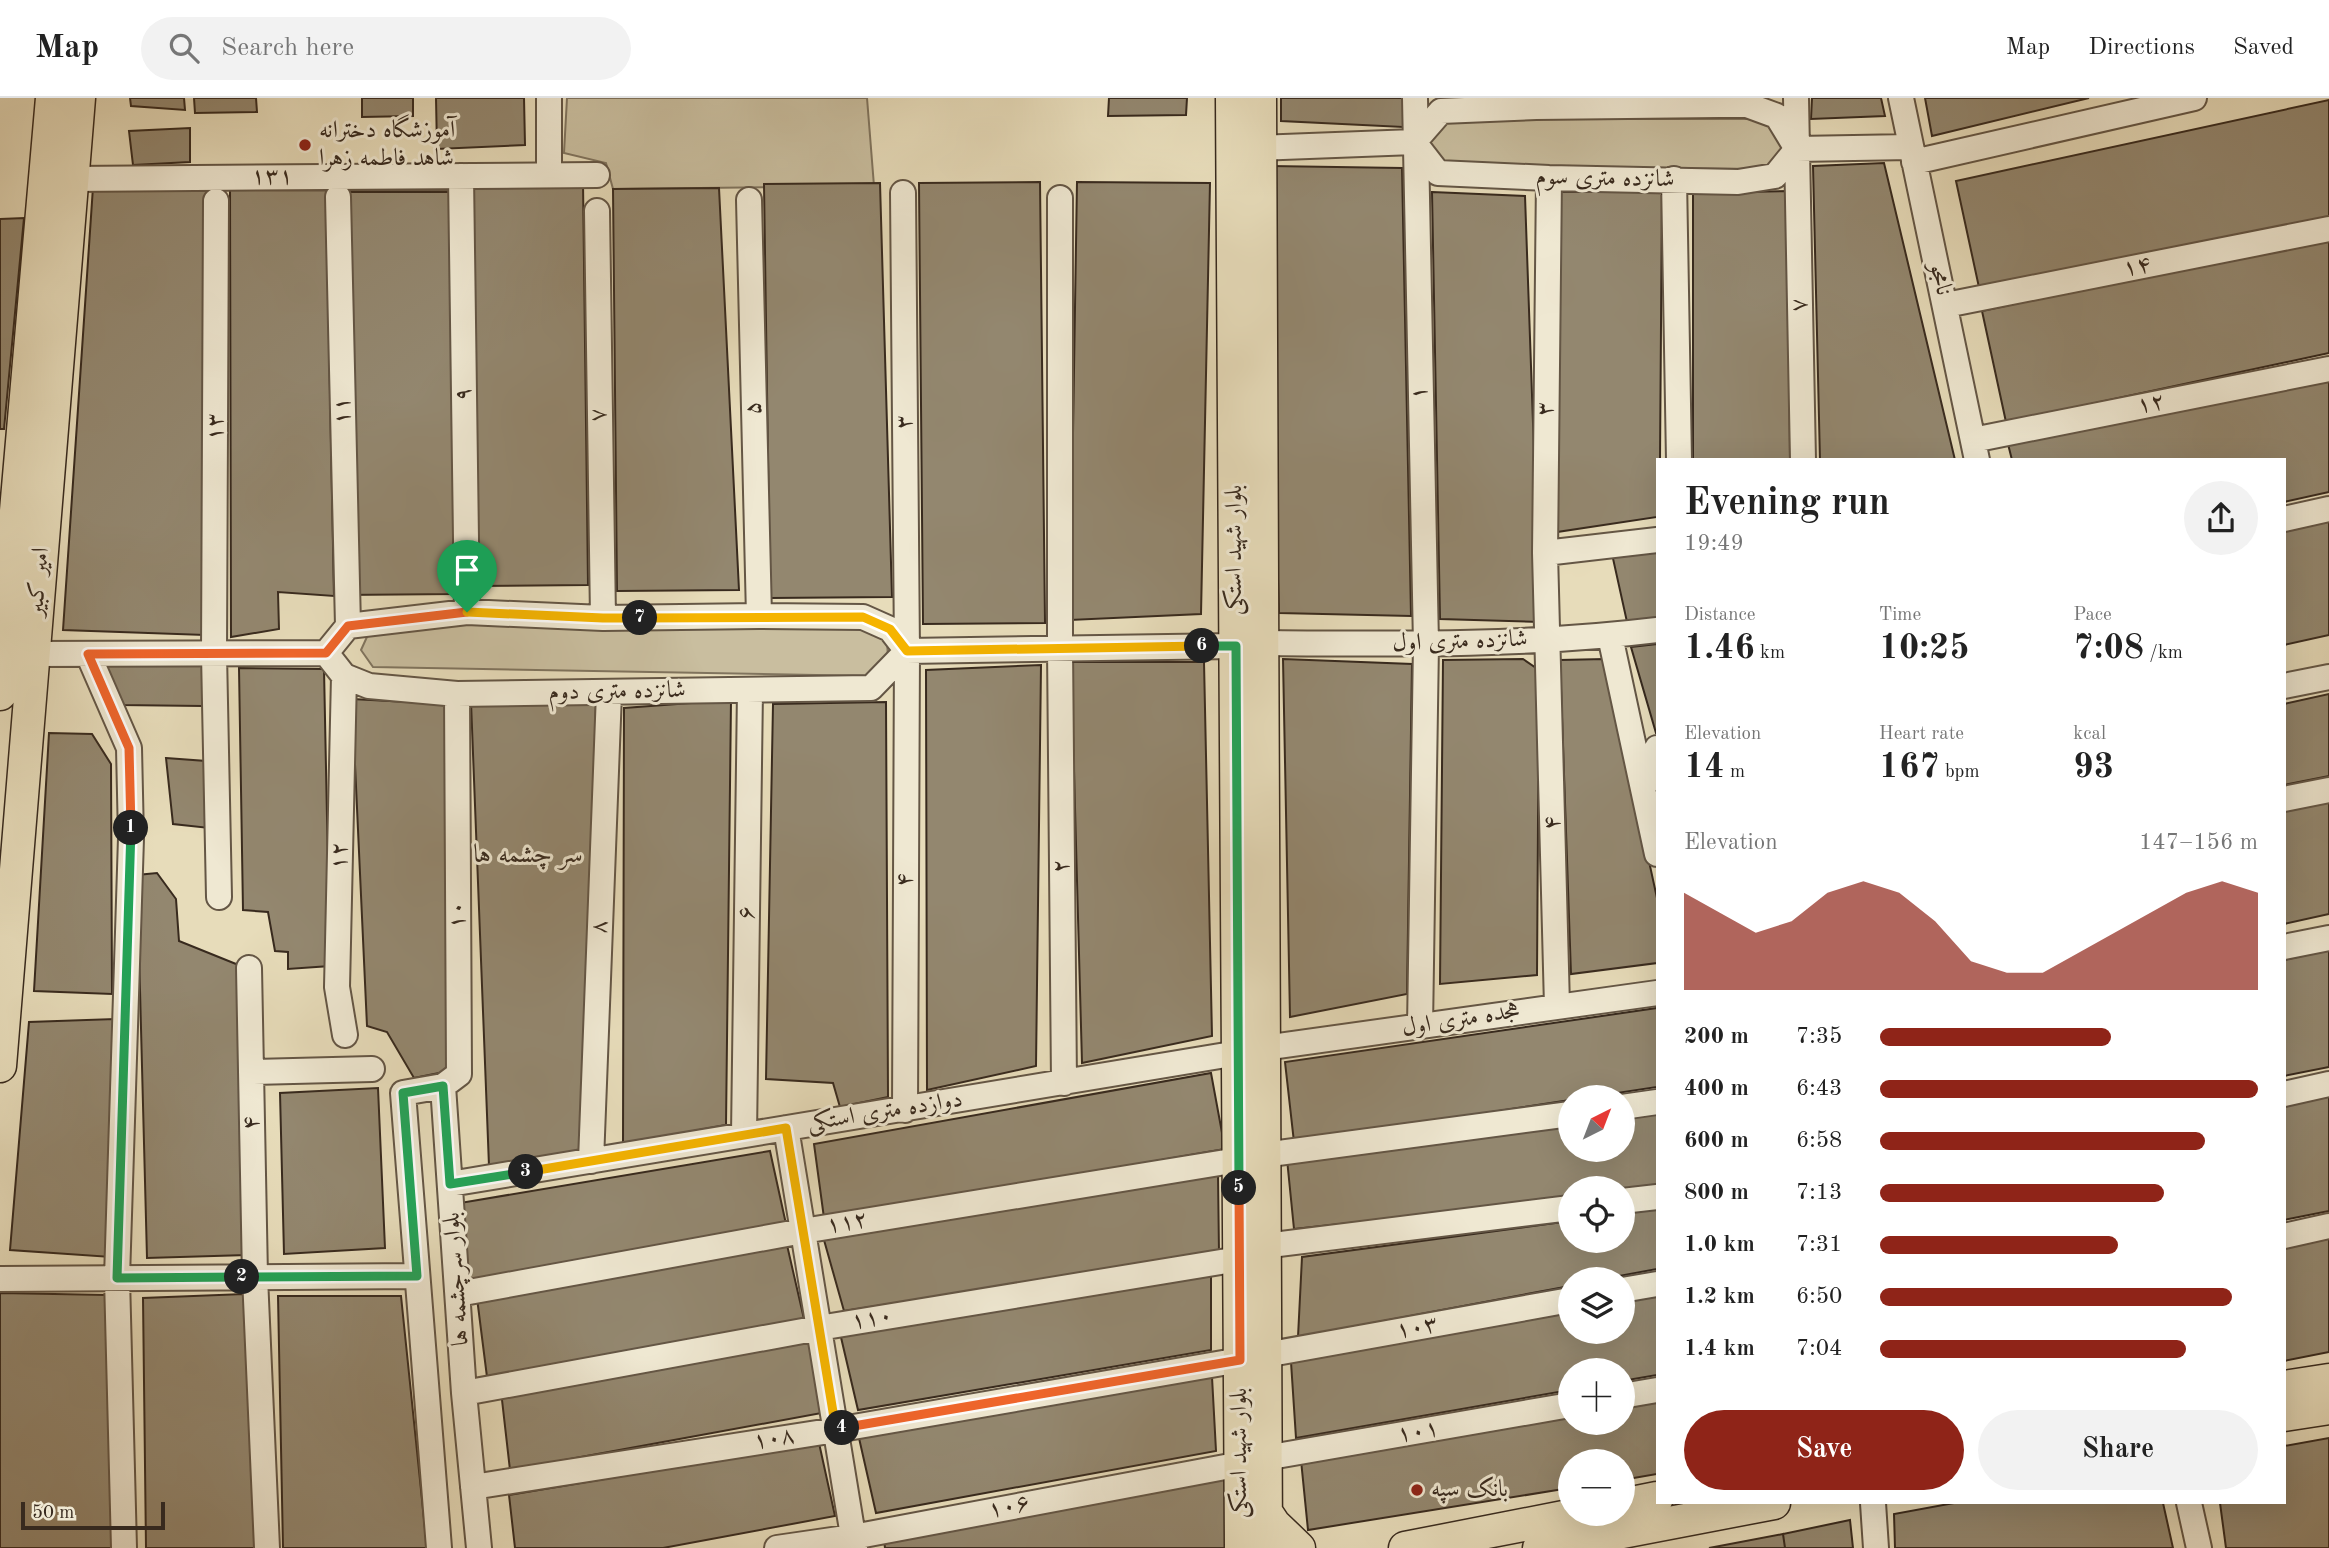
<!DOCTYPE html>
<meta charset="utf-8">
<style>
body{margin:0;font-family:"Old Standard TT",Amiri,serif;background:#f2f2f2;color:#222;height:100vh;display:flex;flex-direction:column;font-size:26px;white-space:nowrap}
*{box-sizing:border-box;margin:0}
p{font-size:23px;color:#767676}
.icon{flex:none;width:38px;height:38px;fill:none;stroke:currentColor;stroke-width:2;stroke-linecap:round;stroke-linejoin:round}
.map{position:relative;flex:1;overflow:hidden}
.details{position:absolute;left:1656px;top:360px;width:630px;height:1046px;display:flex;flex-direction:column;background:#fff;border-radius:0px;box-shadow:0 7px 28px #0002}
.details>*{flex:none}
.needle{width:46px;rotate:42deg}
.controls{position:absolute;left:1558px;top:987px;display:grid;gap:14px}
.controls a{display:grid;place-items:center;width:77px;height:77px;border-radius:50%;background:#fff;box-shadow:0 7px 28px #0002;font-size:35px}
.scale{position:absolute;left:21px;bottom:18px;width:144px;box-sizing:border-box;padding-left:7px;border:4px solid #382a1e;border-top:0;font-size:19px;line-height:24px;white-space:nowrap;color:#382a1e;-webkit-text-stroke:5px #efe8d2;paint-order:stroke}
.pin{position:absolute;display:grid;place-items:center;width:60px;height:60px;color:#fff;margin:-72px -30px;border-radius:50% 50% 50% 0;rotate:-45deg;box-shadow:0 0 7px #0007}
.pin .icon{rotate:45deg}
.km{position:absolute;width:35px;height:35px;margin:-18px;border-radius:50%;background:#222;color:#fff;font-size:19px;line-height:35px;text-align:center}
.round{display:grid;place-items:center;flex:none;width:74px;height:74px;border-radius:37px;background:#f2f2f2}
.summary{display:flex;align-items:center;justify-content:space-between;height:119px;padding:0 28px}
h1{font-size:38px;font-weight:700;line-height:52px}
.metrics{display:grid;grid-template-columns:repeat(3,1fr);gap:10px;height:119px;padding:7px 28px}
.metrics div{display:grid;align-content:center}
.metrics b{font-size:35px;font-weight:700}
.metrics small{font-size:19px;font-weight:400}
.metrics p{font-size:19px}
.chart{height:196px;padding:14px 28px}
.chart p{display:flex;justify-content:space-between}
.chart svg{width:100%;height:126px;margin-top:7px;fill:#8f2418;opacity:.7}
.action{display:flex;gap:14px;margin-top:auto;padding:14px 28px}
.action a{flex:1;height:80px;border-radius:42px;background:#8f2418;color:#fff;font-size:28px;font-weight:700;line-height:80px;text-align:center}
.action a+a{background:#f2f2f2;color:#222}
ul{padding:0 28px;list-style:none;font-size:23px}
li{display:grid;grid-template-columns:112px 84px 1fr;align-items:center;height:52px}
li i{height:18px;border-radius:9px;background:#8f2418}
header{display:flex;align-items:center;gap:42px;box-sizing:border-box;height:98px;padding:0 35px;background:#fff;border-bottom:2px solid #e0e0e0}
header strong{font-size:33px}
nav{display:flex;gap:38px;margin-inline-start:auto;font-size:24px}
.search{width:490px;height:63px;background:#f2f2f2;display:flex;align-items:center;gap:18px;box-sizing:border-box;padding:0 24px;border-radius:38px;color:#767676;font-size:26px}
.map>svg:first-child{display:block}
.green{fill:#c9be9f;stroke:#80745e;stroke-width:2}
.building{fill:#93876f;stroke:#382a1e;stroke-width:2}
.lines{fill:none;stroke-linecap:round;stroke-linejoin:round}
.minor-casing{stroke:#645645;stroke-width:28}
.major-casing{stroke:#382a1e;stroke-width:35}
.minor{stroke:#efe8d2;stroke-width:24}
.major{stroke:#e7dcba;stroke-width:32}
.split-1-casing{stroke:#fff;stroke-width:14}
.split-2-casing{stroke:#fff;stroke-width:14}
.split-3-casing{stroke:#fff;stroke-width:14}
.split-4-casing{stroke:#fff;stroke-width:14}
.split-5-casing{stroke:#fff;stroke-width:14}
.split-6-casing{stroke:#fff;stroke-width:14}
.split-7-casing{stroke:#fff;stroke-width:14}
.split-8-casing{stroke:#fff;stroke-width:14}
.split-1{stroke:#f0652b;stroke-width:9}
.split-2{stroke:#22a559;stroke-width:9}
.split-3{stroke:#22a559;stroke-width:9}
.split-4{stroke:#f5b400;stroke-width:9}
.split-5{stroke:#f0652b;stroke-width:9}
.split-6{stroke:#22a559;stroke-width:9}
.split-7{stroke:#f5b400;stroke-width:9}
.split-8{stroke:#f5b400;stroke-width:9}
.poi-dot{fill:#8f2418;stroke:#efe8d2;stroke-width:2.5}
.labels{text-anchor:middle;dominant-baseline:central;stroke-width:6;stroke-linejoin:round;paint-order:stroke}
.poi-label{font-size:24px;fill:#382a1e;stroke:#efe8d2;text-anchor:start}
.street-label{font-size:24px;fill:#382a1e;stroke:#efe8d2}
.neighbourhood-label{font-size:26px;fill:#382a1e;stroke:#efe8d2}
</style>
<header>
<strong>Map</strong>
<div class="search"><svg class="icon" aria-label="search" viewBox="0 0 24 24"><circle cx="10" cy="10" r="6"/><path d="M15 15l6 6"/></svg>Search here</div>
<nav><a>Map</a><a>Directions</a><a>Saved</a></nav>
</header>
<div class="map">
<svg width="2329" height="1450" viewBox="0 0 2329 1450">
<rect width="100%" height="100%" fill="#e7dcba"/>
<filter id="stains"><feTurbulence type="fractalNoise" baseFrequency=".00286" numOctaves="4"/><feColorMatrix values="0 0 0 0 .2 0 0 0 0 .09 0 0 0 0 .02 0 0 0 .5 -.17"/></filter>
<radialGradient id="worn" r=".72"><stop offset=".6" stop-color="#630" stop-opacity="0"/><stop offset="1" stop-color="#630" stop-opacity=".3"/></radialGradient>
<path class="green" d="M567,0H867L874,88L613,91L606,65L564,55Z
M1445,21H1760L1789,39L1769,71L1444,69L1429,52L1434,30Z
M377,517L881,527L887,541L888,562L870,578L373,569L361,552Z"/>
<path class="building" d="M130,0H184L185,12L131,8Z
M194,0H256L257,14L195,15Z
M362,0H413V18L362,19Z
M436,0H524L525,47L437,51Z
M1109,0H1187L1186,17L1108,18Z
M1281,0H1403V29L1281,23Z
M1812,0H1881L1885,18L1811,21Z
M1925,0H2089L1932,38Z
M2329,2V119L1980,194L1956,83Z
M190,30V64L133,67L129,33Z
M1884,65L1955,362H1820L1813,68Z
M1266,68L1402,70L1411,518L1279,515Z
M583,84L588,487L473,488L468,85Z
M1040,84L1045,525L923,526L919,85Z
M1077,84L1210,85L1201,516L1070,522Z
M880,85L892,499L770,500L764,86Z
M208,88L205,537L63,532L93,89Z
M230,89H326L334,498L278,494L279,531L231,539Z
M719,90L739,492L617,493L613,91Z
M1662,93L1660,362H1657V419L1557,434L1558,94Z
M1788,93L1790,362H1693V95Z
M336,94H451L456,496L341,497Z
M1432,94L1525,98L1540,524L1440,521Z
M24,120L4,331H0V121Z
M2329,138V255L2006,324L1982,213Z
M2329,277V394L2284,404V362H2012L2008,346Z
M2329,420V537L2284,547V430Z
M1657,452V521L1627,524L1612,456Z
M1657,546V635H1656L1631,549Z
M1283,561L1412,566L1407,896L1290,919Z
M1523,561L1539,572L1537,877L1440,886L1443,562Z
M1605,561L1657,800V865L1571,876L1560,562Z
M1071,564H1204L1212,938L1082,965Z
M202,566V608L119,607L98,568Z
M1041,567L1036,968L927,992L926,572Z
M239,570L324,571L330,868L288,871V854L275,853L268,814L243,812Z
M2329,596V678L2284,687V606Z
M352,601L446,606L449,973L414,980L387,934L367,928Z
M731,602L726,1027L623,1046L624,610Z
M471,604L596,605L584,1052L489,1068Z
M886,604L888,999L840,1009L833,985L766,981L773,606Z
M49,635L92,636L111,666L112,896L34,893Z
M166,660L206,663L209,730L173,726Z
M2329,699V816L2284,826V709Z
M157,775L176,801L179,843L241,868L247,1157L147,1160L137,777Z
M2329,852V969L2284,978V862Z
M1657,910V989L1591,999H1570V1002L1294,1044L1285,964Z
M115,921L111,1159L10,1152L29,924Z
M1211,975L1225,1051L824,1120L814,1046Z
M378,990L385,1150L284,1156L280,995Z
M2329,996V1113L2284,1122V1006Z
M1657,1012V1091L1622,1095V1090H1570V1101L1294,1131L1287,1061L1570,1023V1052H1622V1016Z
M770,1053L786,1126L470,1184L460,1105Z
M1218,1076L1219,1155L844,1213L824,1142Z
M1657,1111V1171L1603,1181H1570V1188L1298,1239L1302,1159L1570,1123V1143H1622V1115Z
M2329,1136V1254L2284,1263V1146Z
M787,1147L804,1221L487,1279L477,1200Z
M1211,1178V1252L858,1312L840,1235Z
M0,1195L108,1197L114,1450H0Z
M244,1196L255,1450H146L143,1200Z
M278,1198H401L427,1450H283Z
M1657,1198V1277L1622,1283V1272H1570V1292L1296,1340L1291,1264L1570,1213V1234H1622V1204Z
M811,1240L827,1314L510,1372L501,1293Z
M1212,1279L1216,1353L876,1415L859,1340Z
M1657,1302V1376L1622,1382V1363H1570V1390L1308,1432L1301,1362L1570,1317V1325H1622V1308Z
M2329,1340V1450H2226L2220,1405H2284V1348Z
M819,1345L835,1418L663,1450H515L509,1397Z
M1227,1380L1229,1450H885L884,1442Z
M1954,1405H2163L2173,1450H1895L1894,1416Z
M1850,1422L1853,1450H1785L1783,1436Z
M1783,1436L1785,1450H1709Z"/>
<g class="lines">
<g class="minor-casing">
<path id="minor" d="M1415,0L1426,546L1420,929
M1796,0L1803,362
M1901,0L1977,362
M1414,44L1438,75L1549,80L1738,84L1775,78L1797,51
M1260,50L1414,44L1441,13L1536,9L1719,7H1747L1777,18L1797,51
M1797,51L1910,49
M1914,64L2194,0
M549,77V0
M461,78L467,514
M1549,80L1545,455L1557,908
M72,81L597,77
M1674,81L1679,362
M903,95L907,553L905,1012
M338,99L348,528
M1060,100V550L1064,985
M749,102L759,518
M216,103L214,556L219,799
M597,113L603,520
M1946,207L2329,131
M1973,342L2329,271
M2284,421L2329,411
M1545,455L1657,442
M1610,538L1657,756
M1262,545C1394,546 1526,548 1657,532
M326,555L344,578L369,588L457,596L871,590L907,553L1235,548
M326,555L348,528L467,514L603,520L759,518L863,519L890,531L907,553
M33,556L326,555
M88,556L129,650L131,740L117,1180L124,1450
M344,578L337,889L345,937
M2284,588L2329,579
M1648,683L1641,677L1657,650
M2284,701L2329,692
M2284,849L2329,840
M249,870L255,1179L267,1450
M1264,950L1657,895
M251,974L372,971
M443,988L459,976L457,596
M2284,996L2329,986
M1622,1009L1657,1004
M786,1030L855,1450
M744,1037L750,592
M1264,1057L1570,1016
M591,1063L609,595
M450,1086L1238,955
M1622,1103L1657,1099
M2284,1138L2329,1128
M1264,1148L1570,1110
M0,1181L417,1178
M1622,1192L1657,1186
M458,1196L803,1133L1238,1062
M1265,1257L1570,1202
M464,1295L819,1230L1239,1161
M1622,1298L1657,1292
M1265,1360L1570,1307
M473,1389L836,1332L1240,1262
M1873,1405L1876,1450
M2189,1405L2199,1450
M439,1450L403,995L443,988L464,1295L479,1450
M777,1450L853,1439L1241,1366"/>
</g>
<g class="major-casing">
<path id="major" d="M1232,0L1241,1450
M1260,0L1266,1450
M0,596L52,0
M0,968L79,0
M2284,1289L2329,1282
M2284,1317L2329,1310
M1622,1407L1657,1400
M1266,1414L1274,1426L1299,1450
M1405,1450L1579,1416
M1539,1450L1774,1405"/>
</g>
<use href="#minor" class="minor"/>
<use href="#major" class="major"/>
</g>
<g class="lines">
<g class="split-1-casing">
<path id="split-1" d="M131,730L129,650L88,556L326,555L348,528L467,514"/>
</g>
<g class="split-2-casing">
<path id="split-2" d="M131,730L117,1180L242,1179"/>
</g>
<g class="split-3-casing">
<path id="split-3" d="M242,1179L417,1178L403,995L443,988L450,1086L526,1074"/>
</g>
<g class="split-4-casing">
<path id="split-4" d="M526,1074L786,1030L836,1332L842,1330"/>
</g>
<g class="split-5-casing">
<path id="split-5" d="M842,1330L1240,1262L1239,1090"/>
</g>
<g class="split-6-casing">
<path id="split-6" d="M1202,548H1236L1239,1090"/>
</g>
<g class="split-7-casing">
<path id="split-7" d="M640,520L863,519L890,531L907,553L1202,548"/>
</g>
<g class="split-8-casing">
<path id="split-8" d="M467,514L603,520H640"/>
</g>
<use href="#split-1" class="split-1"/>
<use href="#split-2" class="split-2"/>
<use href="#split-3" class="split-3"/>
<use href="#split-4" class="split-4"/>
<use href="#split-5" class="split-5"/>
<use href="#split-6" class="split-6"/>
<use href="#split-7" class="split-7"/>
<use href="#split-8" class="split-8"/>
</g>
<g class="poi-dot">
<circle cx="305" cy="47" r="7"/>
<circle cx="1417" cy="1392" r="7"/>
</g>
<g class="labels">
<g class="poi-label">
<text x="319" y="33">آموزشگاه دخترانه<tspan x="319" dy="28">شاهد فاطمه زهرا</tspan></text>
<text x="1431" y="1392">بانک سپه</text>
</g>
<g class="street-label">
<text x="272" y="79">۱۳۱</text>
<text transform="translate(1605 81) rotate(1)">شانزده متری سوم</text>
<text transform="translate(2137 169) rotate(-11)">۱۴</text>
<text transform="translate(1940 181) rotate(77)">نامجو</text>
<text transform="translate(1800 207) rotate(-91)">۷</text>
<text transform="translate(1420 295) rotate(-91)">۱</text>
<text transform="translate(464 296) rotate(-91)">۹</text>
<text transform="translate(2151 306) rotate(-11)">۱۲</text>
<text transform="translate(754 310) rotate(-91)">۵</text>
<text transform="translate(1546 311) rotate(-89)">۳</text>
<text transform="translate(343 313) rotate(-91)">۱۱</text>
<text transform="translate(599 317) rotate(-91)">۷</text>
<text transform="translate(905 324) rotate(-90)">۳</text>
<text transform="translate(216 329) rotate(-90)">۱۳</text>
<text transform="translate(1235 452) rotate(-90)">بلوار شهید استکی</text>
<text transform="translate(39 484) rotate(-85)">امیر کبیر</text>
<text transform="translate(1460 544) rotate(-2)">شانزده متری اول</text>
<text transform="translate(617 594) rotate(-1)">شانزده متری دوم</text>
<text transform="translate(1553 725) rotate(-91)">۴</text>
<text transform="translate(340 758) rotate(-89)">۱۲</text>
<text transform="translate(1062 768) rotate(-91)">۲</text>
<text transform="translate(906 782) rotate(-90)">۴</text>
<text transform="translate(747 815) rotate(-89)">۶</text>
<text transform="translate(458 817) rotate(-90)">۱۰</text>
<text transform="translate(600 829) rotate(-88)">۸</text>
<text transform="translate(1461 922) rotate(-9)">هجده متری اول</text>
<text transform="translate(885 1014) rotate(-9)">دوازده متری استکی</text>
<text transform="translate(252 1025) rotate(-91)">۴</text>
<text transform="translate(847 1125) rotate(-9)">۱۱۲</text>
<text transform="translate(457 1181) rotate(-94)">بلوار سرچشمه ها</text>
<text transform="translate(872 1221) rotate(-9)">۱۱۰</text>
<text transform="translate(1417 1230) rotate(-10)">۱۰۳</text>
<text transform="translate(1418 1334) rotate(-10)">۱۰۱</text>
<text transform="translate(774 1341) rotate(-9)">۱۰۸</text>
<text transform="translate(1240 1355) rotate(-90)">بلوار شهید استکی</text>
<text transform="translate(1009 1409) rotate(-11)">۱۰۶</text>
</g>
<g class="neighbourhood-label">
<text x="528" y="757">سر چشمه ها</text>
</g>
</g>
<rect width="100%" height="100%" filter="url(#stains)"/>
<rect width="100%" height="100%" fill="url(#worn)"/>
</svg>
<div class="controls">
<a><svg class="needle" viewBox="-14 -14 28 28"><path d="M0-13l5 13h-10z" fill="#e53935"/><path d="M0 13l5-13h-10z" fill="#767676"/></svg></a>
<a><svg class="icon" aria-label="locate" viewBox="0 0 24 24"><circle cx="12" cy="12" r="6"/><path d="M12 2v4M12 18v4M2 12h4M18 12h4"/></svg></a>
<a><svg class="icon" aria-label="layers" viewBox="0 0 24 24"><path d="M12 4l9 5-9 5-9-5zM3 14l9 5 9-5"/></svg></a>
<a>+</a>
<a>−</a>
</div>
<div class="scale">50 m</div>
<div class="pin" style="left:467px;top:514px;background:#1e9e55"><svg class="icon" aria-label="arrive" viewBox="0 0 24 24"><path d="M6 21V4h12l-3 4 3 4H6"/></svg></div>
<b class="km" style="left:131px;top:730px">1</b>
<b class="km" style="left:242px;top:1179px">2</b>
<b class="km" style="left:526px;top:1074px">3</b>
<b class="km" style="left:842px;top:1330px">4</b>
<b class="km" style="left:1239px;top:1090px">5</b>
<b class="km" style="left:1202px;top:548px">6</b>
<b class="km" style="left:640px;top:520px">7</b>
<section class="details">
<div class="summary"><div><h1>Evening run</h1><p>19:49</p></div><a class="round"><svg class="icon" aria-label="share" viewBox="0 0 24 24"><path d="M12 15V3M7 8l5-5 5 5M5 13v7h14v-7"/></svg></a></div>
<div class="metrics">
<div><p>Distance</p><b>1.46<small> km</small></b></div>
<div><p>Time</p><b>10:25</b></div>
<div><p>Pace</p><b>7:08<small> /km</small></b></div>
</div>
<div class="metrics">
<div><p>Elevation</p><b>14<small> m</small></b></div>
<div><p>Heart rate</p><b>167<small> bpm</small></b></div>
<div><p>kcal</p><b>93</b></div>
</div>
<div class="chart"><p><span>Elevation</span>147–156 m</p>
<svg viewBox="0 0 160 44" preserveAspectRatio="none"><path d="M0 44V10L10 17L20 24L30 20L40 10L50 6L60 10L70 20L80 34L90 38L100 38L110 31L120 24L130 17L140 10L150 6L160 10V44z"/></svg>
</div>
<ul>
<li><b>200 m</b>7:35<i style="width:61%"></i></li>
<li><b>400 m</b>6:43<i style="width:100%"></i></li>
<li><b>600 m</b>6:58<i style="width:86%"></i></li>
<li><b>800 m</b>7:13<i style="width:75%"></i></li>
<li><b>1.0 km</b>7:31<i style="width:63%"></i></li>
<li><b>1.2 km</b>6:50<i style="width:93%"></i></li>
<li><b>1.4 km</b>7:04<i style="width:81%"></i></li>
</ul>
<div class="action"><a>Save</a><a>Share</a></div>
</section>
</div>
